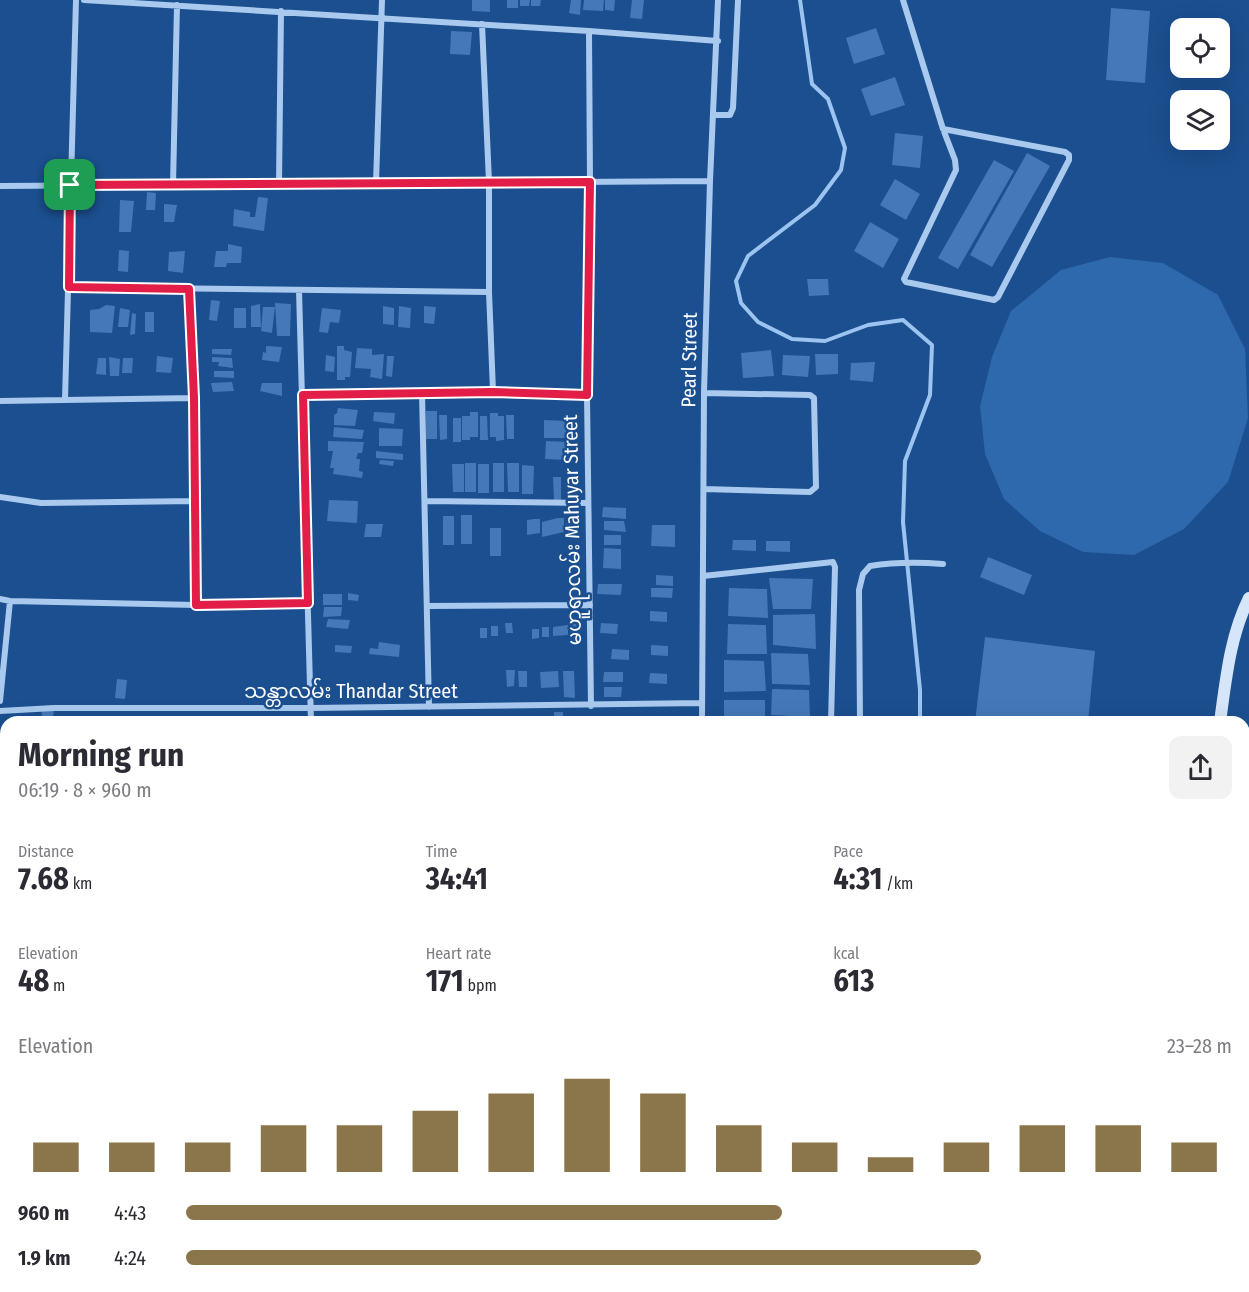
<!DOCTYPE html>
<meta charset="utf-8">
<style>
body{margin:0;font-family:"Fira Sans Condensed","Noto Sans Myanmar",sans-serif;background:#f2f2f3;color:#2b2b33;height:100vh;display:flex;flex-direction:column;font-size:22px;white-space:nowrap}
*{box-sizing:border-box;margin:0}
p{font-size:20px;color:#7c7c81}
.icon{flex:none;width:33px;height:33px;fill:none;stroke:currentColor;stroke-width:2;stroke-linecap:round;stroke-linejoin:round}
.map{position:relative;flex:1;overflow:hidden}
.sheet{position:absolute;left:0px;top:716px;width:1250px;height:578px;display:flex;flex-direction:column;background:#fff;border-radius:18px 18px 0 0;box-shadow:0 6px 24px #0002}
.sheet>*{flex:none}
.controls{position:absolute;left:1170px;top:18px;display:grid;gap:12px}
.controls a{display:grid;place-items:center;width:60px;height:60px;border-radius:12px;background:#fff;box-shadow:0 6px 24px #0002;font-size:30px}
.pin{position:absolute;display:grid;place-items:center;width:51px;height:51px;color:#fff;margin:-26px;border-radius:12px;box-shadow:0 3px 9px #0006}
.round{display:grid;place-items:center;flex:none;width:63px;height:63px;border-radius:12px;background:#f2f2f3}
.overview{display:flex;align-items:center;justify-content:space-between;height:102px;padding:0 18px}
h1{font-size:33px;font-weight:700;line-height:45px}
.figures{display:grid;grid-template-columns:repeat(3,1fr);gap:9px;height:102px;padding:6px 18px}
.figures div{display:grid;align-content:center}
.figures b{font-size:30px;font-weight:700}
.figures small{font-size:16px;font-weight:400}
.figures p{font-size:16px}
.chart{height:168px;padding:12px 18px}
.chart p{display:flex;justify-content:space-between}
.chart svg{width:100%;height:108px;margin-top:6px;stroke:#8a764a;stroke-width:6}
ul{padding:0 18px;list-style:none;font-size:20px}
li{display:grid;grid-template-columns:96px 72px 1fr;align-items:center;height:45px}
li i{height:15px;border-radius:8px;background:#8a764a}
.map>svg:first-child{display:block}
.green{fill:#2e69ad}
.water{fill:#3c6290;stroke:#9cc4f0;stroke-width:1.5}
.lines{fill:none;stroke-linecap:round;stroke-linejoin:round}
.stream{stroke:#9cc4f0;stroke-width:4}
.building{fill:#4478b7}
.minor{stroke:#a9c9ee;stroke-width:6}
.secondary{stroke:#d6e6fa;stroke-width:12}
.route-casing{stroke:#fff;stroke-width:12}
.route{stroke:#e11d48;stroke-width:8}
.labels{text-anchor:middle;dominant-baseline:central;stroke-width:5;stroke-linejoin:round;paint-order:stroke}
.street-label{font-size:20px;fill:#fff;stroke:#1b4f8f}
</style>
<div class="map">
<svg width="1249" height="1292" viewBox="0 0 1249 1292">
<rect width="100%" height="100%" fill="#1b4f8f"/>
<path class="green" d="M1110,257L1163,263L1218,295L1245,349L1248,418L1228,482L1184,529L1134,555L1083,552L1040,531L1004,499L985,454L980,406L992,357L1011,311L1061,270Z"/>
<path class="water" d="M1244,875L1249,876V1136H1244Z
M0,956H6V1212H0Z"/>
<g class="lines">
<path class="stream" d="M800,0L812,84L828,99L845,148L841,170L815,205L748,256L736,281L741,303L758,322L792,339L825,341L868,325L903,320L932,345L930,395L905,461L903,522L920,690V722"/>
</g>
<path class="building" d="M472,0H490V12L472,11Z
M507,0H518V8H507Z
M520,0H530L529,6H520Z
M531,0H541L540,6H531Z
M571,0H581L580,15L569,13Z
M584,0H604L603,11L583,10Z
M605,0H615L614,11L605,10Z
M632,0H644L642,19L630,18Z
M1111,8L1150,11L1145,83L1106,80Z
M876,28L885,54L854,64L846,38Z
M451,31L472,32L470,55L450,54Z
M895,77L905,105L871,116L861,89Z
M895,133L923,136L920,168L892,165Z
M1027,153L1050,166L992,267L970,255Z
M994,160L1014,171L958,269L938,258Z
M895,179L920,194L906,220L880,205Z
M147,192L156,193L155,210H146Z
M258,197L268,198L264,231L233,226L234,209L250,212V217H255Z
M120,200L134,201L131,232H119Z
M164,204L177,205L174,222H164Z
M870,222L899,239L883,268L854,251Z
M228,244L242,247L241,263H227L226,267H214L216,251H228Z
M119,250L129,251L128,272L118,271Z
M185,251L183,273L168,271L169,252Z
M807,279H828L829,295L809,296Z
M211,300L220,301L217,321L209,320Z
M275,303L291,304L290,336H277Z
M260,304L261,327H251V306Z
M106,305L115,306L112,333L90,332V310L99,309Z
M383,306L394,308V325L383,324Z
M399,306L411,308L410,328L398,327Z
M424,306L436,307L434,324L424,323Z
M263,307H275L272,333L261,331Z
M120,308L130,310L128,327H118Z
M234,308H246V328H234Z
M322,308L341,310L339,323L330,322L328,333L319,332Z
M145,312H154V332H145Z
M132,313L136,314L135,334L130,335Z
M266,346L282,347L279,362L262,360L263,352L266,353Z
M337,346H344V350L352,352L350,377H345V380H337Z
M357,348L372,349V355L384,354L382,379L370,377L371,369L355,368Z
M212,349H232L231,355L212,354Z
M771,350L774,376L743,378L741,353Z
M815,354H838V374L816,375Z
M326,355L335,357L334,372L325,371Z
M783,355L810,356L808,377L782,375Z
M157,356L173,358L171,373L156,372Z
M387,356H394L392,377L386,376Z
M109,357L120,359L119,376H110Z
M212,357L232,358L233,368L218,366L219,362H212Z
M98,358H106V375L96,374Z
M123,358H133L132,373H122Z
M875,362L873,382L850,380L851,363Z
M214,371H234V378L214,377Z
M232,382L234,391L213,392L211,383Z
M262,383H282V396L260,391Z
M338,408L358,410L355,426L334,425V415L337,413Z
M426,411H437V439H426Z
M374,412L395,413L394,424L373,421Z
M470,412H478V437H470V440H462V416H470Z
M490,413H498V416H504V440L496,441V437H490Z
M439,415H447V439L440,440Z
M506,415H514V439H507Z
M480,416H487L488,440H480Z
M453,418H461V442H453Z
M544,420L567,421L566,438H544Z
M334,427L364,430L362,439L333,437Z
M379,428L403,429L402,446H379Z
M328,441L364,442L362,453H358L356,459H360L359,471L363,472L362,478L333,474L334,468H330L333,451H328Z
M546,441L569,442L568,460L545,459Z
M376,451L403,454V460L376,458Z
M380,460L394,461L393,466L379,464Z
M465,463H476V492H465Z
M493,463H504V492H493Z
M507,463H519V492H508Z
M452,464H464V492H453Z
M478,464H489V493H478Z
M522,465L534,466L533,494H522Z
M553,477H561V501H554Z
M329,500L358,501L357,523L327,521Z
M603,507L626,508V519L602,517Z
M461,515H472V544H461Z
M443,516H454V545H443Z
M558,518H564V532L542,537V522Z
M534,519H540V533L527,535V520Z
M566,519H572V533L566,535Z
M604,521H624L626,532L604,530Z
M366,524H383L381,537H364Z
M652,525H675V547L651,546Z
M490,528H501V556H490Z
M604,535H621V545H604Z
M733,540H756V551L732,550Z
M766,541H790V552L766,551Z
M604,548L621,549V569L603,568Z
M988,557L1032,575L1024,595L980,577Z
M656,575L673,576V586L656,585Z
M769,578L813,579L811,609H773Z
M598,584H622L621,595L597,594Z
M651,588H673L672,598L651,597Z
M729,588L767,589L768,618L728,616Z
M348,593L359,595L358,601L348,600Z
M323,594H342V605H323Z
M324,607H342L341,616L323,617Z
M650,611L667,612V622L650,621Z
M815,614L816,649L773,645V615Z
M328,619L350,620L348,629L326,627Z
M505,623H512L513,633H506Z
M569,623H576L577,632L570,633Z
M601,623L618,624L617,634L600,633Z
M728,624L766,625L767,654H727Z
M568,625V635L553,636V627Z
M491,626H498V636H491Z
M542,627H549V637H542Z
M480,628H487V638H480Z
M532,629H539V638L532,639Z
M985,637L1095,651L1088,722H975Z
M379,642L400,645L399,657L369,654L370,648L378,649Z
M335,645L352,646L351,653L335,652Z
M651,645L668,646V656L651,655Z
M612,649L629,650V660L611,659Z
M771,653L808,654L810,685L772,684Z
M724,660L764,661L766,691L724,692Z
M506,670H515L514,686L507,687Z
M518,671H527V687H519Z
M558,671L559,687L541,688L540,672Z
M563,671H574L575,698L564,697Z
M604,672H623V682H603Z
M650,673L667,674V684L649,683Z
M117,679L127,680L125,699L115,698Z
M604,687H622L621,697H604Z
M772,689L809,690L810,717L771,715Z
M724,700H765V722H724Z
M42,711H54L52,722H41Z
M554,712H563V722H554Z
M2,761H6V790H0Z"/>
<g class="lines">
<path class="minor" d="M84,0L589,31L718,41
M903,0L943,129L955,160L956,170L904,279L906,282L994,300L998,297L1069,160V155L1065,152L943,129
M482,24L489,182V292L493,391
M589,31L590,182L587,395L591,706
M714,115H730L733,108L738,0
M376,183L382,0
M279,184L281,11
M173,185L177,5
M0,186L710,181
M69,287L489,292
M189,289L194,398L196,605
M299,290L311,722
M422,393L429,707
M303,395L493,391L587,395
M65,399L76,0
M0,401L194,398
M704,489L810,492L816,487L814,398L810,395L704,393
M0,497L41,503L195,501
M425,501L588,503
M703,576L833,562L835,567L831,722
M0,599L10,601L196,605L308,603
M427,606L590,605
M0,701L10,601
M0,711L54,708H311L702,703
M702,722L704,393L710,181L718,0
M860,722L859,590L863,574L870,566C895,562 918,562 943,564
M319,1287L329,1292
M1234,1287L1249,1291
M165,1292L168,1287
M1136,1292L1137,1287"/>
<path class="secondary" d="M1220,722C1226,679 1230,636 1249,598
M0,823H6"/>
</g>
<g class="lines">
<g class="route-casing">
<path id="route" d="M590,182L587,395L493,392L303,395L308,603L196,605L194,398L189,289L69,287L70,185Z"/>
</g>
<use href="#route" class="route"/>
</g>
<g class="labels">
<g class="street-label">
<text transform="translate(689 360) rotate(-89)">Pearl Street</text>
<text transform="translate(572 530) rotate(-91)">မဟူရာလမ်း Mahuyar Street</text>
<text x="351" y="691">သန္တာလမ်း Thandar Street</text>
</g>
</g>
</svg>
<div class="controls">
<a><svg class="icon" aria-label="locate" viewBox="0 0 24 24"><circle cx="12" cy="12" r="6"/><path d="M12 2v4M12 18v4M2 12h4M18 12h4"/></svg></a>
<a><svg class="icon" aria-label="layers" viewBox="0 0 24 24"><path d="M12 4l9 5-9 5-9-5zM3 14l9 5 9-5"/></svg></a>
</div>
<div class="pin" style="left:70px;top:185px;background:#1e9e55"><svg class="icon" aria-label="arrive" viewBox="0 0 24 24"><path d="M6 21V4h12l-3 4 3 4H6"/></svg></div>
<section class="sheet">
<div class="overview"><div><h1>Morning run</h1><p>06:19 · 8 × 960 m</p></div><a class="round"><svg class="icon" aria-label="share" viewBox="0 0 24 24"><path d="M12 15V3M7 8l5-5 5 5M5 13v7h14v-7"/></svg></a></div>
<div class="figures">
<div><p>Distance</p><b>7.68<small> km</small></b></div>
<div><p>Time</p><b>34:41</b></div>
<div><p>Pace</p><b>4:31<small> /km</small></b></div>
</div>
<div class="figures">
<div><p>Elevation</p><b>48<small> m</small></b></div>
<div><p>Heart rate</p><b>171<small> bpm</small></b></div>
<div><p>kcal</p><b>613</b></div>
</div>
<div class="chart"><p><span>Elevation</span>23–28 m</p>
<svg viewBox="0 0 160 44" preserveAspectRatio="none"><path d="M5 44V32M15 44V32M25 44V32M35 44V25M45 44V25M55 44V19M65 44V12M75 44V6M85 44V12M95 44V25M105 44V32M115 44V38M125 44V32M135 44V25M145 44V25M155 44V32"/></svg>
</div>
<ul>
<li><b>960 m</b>4:43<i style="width:57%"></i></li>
<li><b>1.9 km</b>4:24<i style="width:76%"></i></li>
</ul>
</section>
</div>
